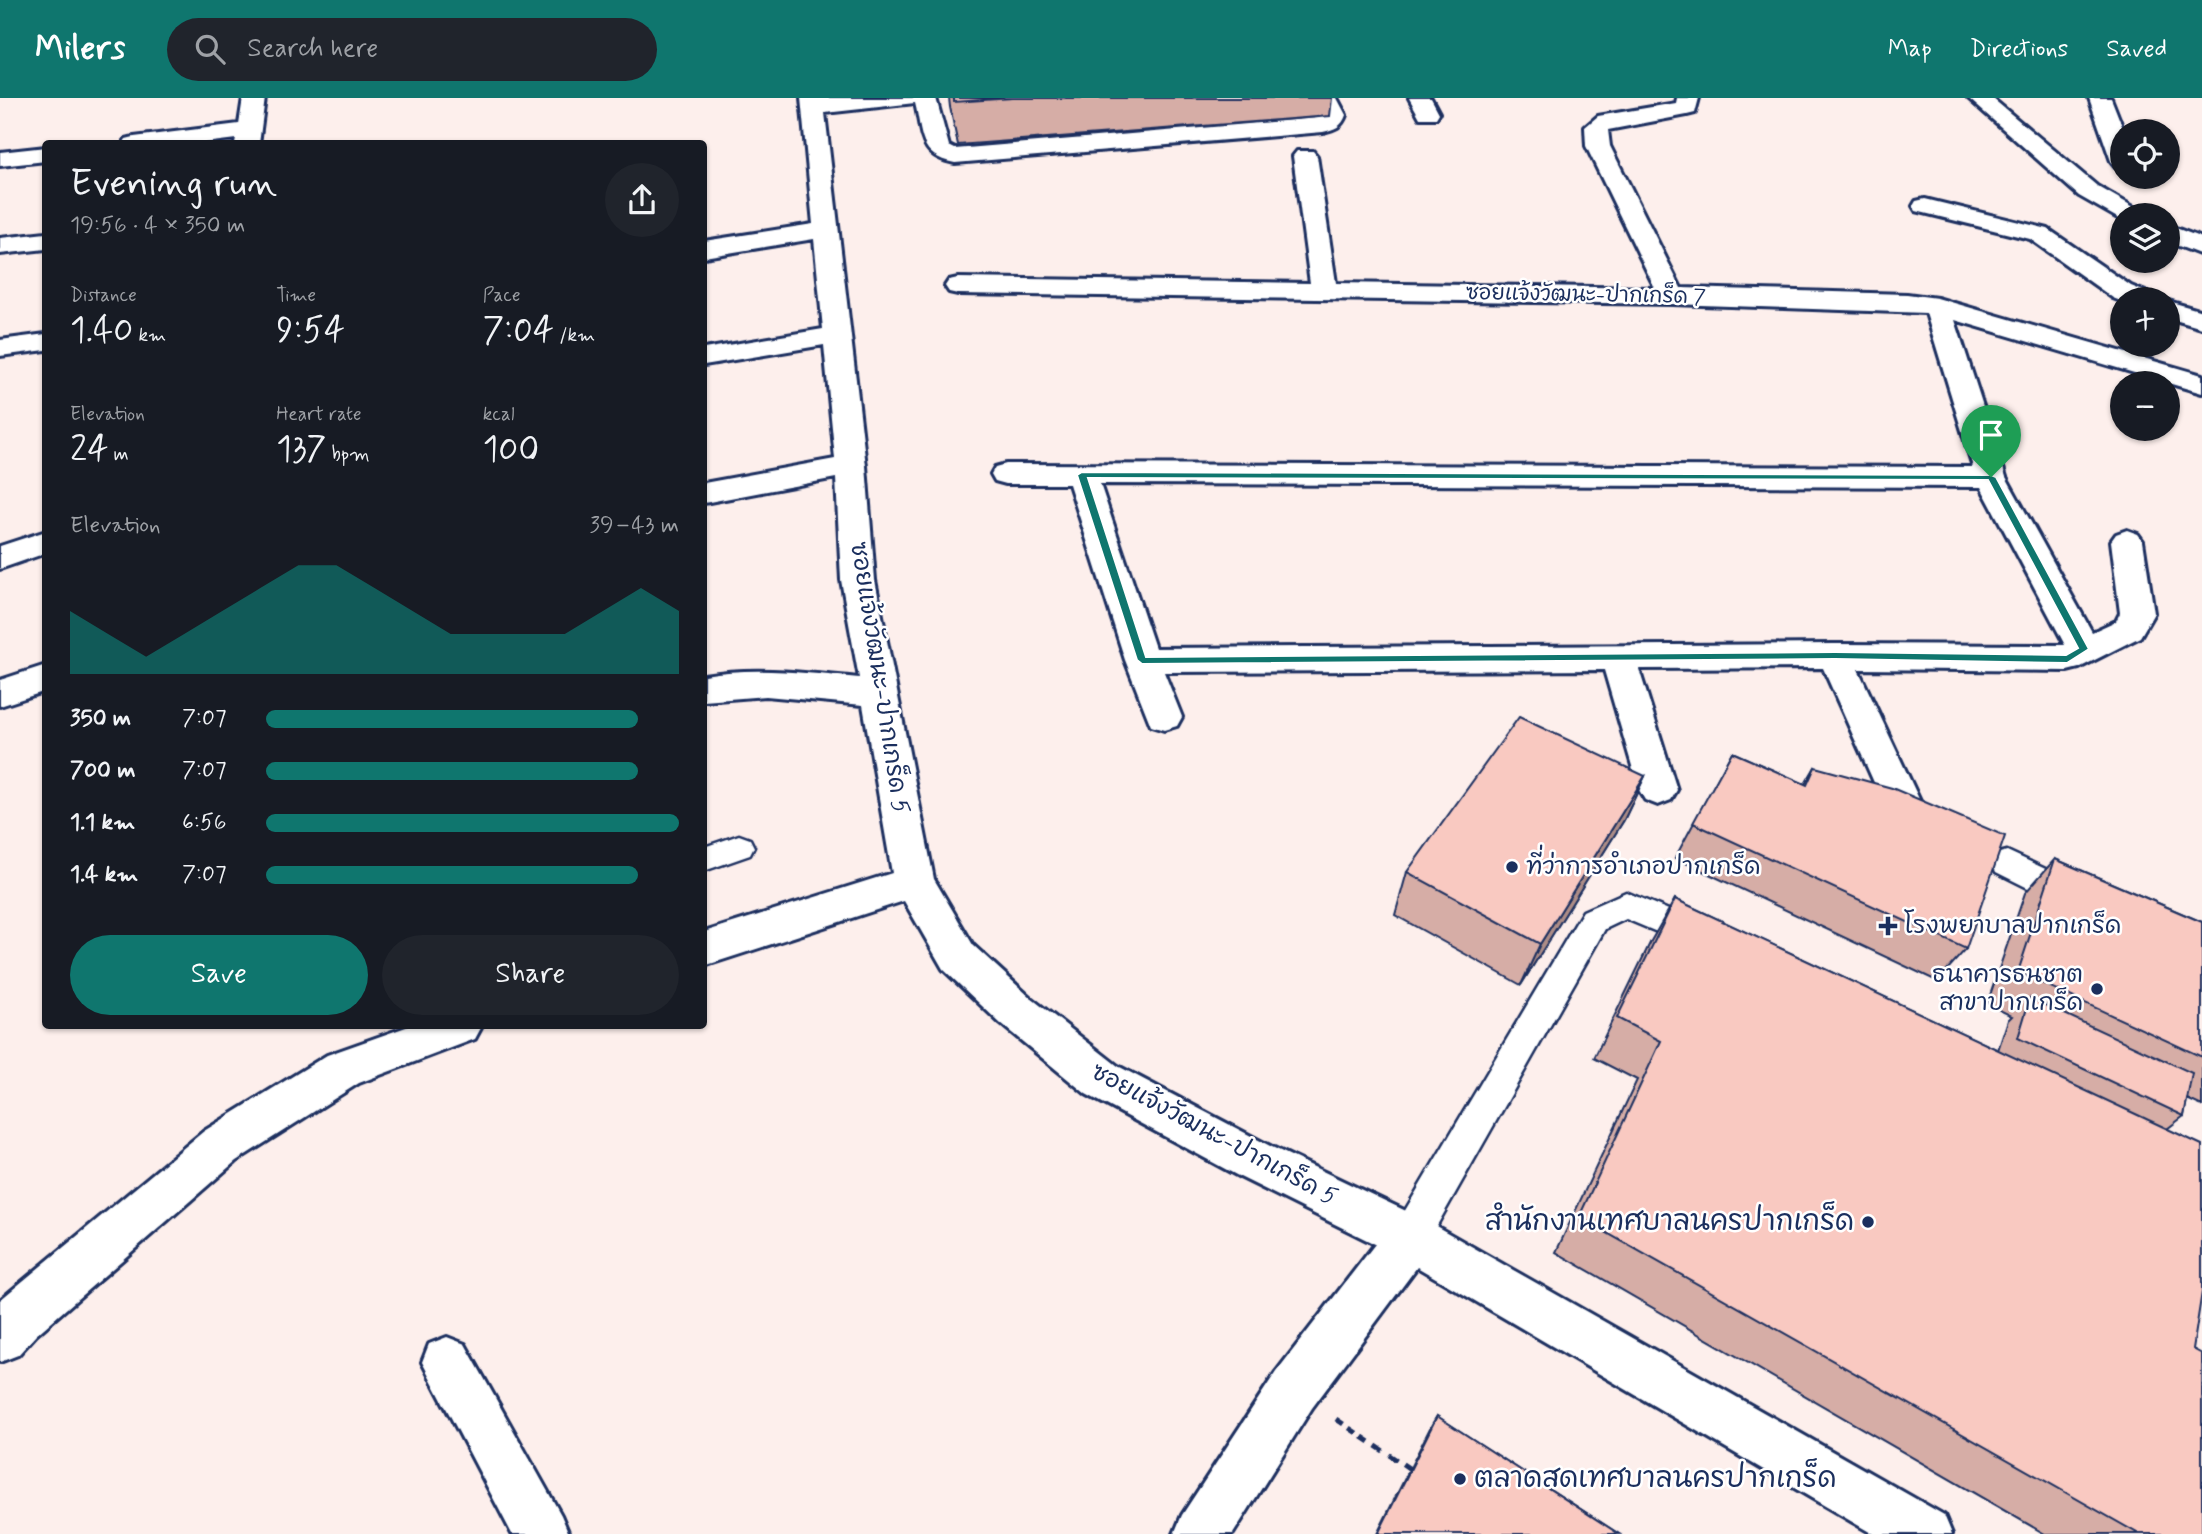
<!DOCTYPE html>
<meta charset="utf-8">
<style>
body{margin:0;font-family:Mynerve,"Playpen Sans Thai",sans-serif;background:#20242c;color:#f1f3f6;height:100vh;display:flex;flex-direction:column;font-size:26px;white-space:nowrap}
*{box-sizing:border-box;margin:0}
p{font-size:23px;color:#9ea1a6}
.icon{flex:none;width:38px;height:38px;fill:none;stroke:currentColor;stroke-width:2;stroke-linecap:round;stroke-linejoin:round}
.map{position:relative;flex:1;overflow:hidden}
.sheet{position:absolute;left:42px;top:42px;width:665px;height:889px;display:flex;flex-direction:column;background:#171b24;border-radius:7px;box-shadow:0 2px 5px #0004}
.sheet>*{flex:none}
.fabs{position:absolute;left:2110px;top:21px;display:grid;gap:14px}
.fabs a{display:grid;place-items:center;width:70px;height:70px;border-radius:50%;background:#171b24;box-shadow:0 2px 5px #0004;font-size:35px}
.pin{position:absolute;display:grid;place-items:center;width:60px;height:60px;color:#fff;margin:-72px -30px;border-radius:50% 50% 50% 0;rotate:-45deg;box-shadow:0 0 7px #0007}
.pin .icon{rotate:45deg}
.round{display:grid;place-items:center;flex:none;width:74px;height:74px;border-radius:37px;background:#20242c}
.headline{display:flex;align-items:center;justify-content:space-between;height:119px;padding:0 28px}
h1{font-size:38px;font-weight:600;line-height:52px}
.figures{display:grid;grid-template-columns:repeat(3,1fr);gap:10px;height:119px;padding:7px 28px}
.figures div{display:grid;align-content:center}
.figures b{font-size:35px;font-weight:600}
.figures small{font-size:19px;font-weight:400}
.figures p{font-size:19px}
.chart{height:196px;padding:14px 28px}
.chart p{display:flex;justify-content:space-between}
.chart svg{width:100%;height:126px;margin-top:7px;fill:#0f766e;opacity:.7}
.button{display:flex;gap:14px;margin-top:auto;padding:14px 28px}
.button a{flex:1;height:80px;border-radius:42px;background:#0f766e;color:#fff;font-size:28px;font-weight:600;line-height:80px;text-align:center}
.button a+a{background:#20242c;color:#f1f3f6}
ul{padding:0 28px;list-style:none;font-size:23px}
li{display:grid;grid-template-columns:112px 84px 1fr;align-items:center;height:52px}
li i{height:18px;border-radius:9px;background:#0f766e}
header{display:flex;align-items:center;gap:42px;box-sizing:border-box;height:98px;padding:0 35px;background:#0f766e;color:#fff}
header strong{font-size:33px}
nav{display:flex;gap:38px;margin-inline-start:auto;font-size:24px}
.search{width:490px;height:63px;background:#20242c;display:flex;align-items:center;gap:18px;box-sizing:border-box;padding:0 24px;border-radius:38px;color:#9ea1a6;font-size:26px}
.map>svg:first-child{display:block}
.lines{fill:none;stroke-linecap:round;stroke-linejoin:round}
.service-casing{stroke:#1b2f5e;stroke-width:5}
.minor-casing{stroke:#1b2f5e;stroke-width:6}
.path{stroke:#1b2f5e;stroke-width:5;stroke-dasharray:9 7;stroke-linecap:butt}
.service{fill:#fff;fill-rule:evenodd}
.minor{fill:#fff;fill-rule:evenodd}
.wall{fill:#d6ada6;stroke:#1b2f5e;stroke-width:2}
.shaded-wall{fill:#ae8d87;stroke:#1b2f5e;stroke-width:2}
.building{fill:#f9c9c1;stroke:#1b2f5e;stroke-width:2}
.route{fill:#0f766e;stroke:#fff;stroke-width:2;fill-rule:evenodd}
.poi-dot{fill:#1b2f5e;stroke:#fff;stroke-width:2.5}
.labels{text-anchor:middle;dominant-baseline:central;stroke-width:5;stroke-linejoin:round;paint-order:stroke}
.far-street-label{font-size:21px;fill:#1b2f5e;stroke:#fff}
.street-label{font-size:24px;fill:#1b2f5e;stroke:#fff}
.poi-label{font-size:24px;fill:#1b2f5e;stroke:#fff;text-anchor:start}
.near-poi-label{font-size:28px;fill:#1b2f5e;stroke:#fff;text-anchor:end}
</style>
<header>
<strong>Milers</strong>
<div class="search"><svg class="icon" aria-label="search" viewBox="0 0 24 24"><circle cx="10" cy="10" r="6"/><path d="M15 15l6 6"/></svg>Search here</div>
<nav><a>Map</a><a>Directions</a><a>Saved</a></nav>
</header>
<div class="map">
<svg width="2202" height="1436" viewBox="0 0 2202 1436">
<rect width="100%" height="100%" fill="#fdefec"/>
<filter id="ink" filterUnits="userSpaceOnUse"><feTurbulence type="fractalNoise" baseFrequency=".0143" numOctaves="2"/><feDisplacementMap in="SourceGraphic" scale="14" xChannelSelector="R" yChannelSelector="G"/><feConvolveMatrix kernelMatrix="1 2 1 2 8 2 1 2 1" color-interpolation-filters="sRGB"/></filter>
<g filter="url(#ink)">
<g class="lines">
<g class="service-casing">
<path id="service" d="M739,737L750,741L754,749L750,757L704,773V749Z
M2007,753L2084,789L2089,798L2084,807L2073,811L2062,807L1996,774L1992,765L1996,756Z
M1626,794L1711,830L1716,839L1711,848L1700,852L1626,821L1605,831L1423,1152L1410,1157L1397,1152L1391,1139L1397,1126L1583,813Z"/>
</g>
<g class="minor-casing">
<path id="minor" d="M243,0H265L259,46H235L236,41L196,46H123L126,41L134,39L239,26Z
M801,0H936L949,48L955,51L1319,20L1324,17L1315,0H1337L1346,17C1342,29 1335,31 1323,34L955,65C918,58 923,37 915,5L825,15L866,368L875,482L934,781L973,847L1031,900L1118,968L1272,1049L1427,1123L1944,1417L1952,1436H1873L1417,1169L1312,1310L1233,1436H1174L1182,1417L1276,1274L1375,1146L1240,1079L1086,996L1001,926L943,871L904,803L704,868V834L892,775L863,607L766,598L704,603V577C755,568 807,575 859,580L841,482L836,380L704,405V385L835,361L824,247L704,267V251L823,231L814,141L704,159V143L813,126Z
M1409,0H1431L1439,15L1436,20H1420Z
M1677,0H1699L1695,15L1687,17L1608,32L1610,48L1681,190L1907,196L1937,200L2202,277V295L1955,222L2006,379L2092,534L2116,523L2120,515L2111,443L2116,436L2127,432L2138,436L2143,443L2154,515L2140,539L2079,570L2067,573L1858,571L1927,718L1922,729L1908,733L1894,729L1889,718L1823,570L1639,571L1677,692L1671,702L1658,707L1645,702L1639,692L1604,572L1164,574L1182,619L1177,628L1164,632L1151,628L1125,562L1069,386H1006L995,383L991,376L995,369L1006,366L1973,369L1926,215L1672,206L958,196L949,194L945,188L949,182L958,180L1310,185L1293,58L1297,53H1313L1317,58L1336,185L1655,190L1586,48L1585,29L1598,18L1676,5ZM1100,386L1981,389L2065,547L1835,546L1155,550Z
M1968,0H1992L2097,88L2139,112L2142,117H2123L2121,122L2079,98Z
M2089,0H2111L2124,33L2123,70L2115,68L2111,63Z
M46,49V63L0,68V54Z
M1925,101L2048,131L2131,188L2148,195L2152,201H2123V204L2113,200L2030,141L1916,113L1913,108L1916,103Z
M2168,127L2202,140V157L2168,144Z
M46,135V151L0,156V140Z
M2168,203L2202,213V230L2168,220Z
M46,236V252L0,258V242Z
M46,433V455L0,471V448Z
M46,567V593L0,608V582Z
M409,928H482L475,941L359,985L236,1063L36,1237L18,1257L0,1264V1202L204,1033L327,957Z
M447,1239L465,1246L561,1417L569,1436H512L422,1264L429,1246Z"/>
</g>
<path class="path" d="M1336,1321L1413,1373"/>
<use href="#service" class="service"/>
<use href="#minor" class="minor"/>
</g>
<path class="wall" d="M949,0H1332L1330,18L958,47L950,9Z
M1732,654L1805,686L1815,669L1966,851L1937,883L1675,760Z
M1645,678L1624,722L1521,887L1395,817L1407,774Z
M2055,761L2202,824V1008L2187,1001L2184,1018L2167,1031L2193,1251L2202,1436H2045L1556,1154L1637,982L1594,960L1651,843L1675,801L1998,952L2008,922L2012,918L1987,906L2025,795Z
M1437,1318L1619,1436H1377L1432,1326Z"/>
<path class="shaded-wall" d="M1645,678L1624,722L1521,887L1540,846Z"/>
<path class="building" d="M954,0H1013L954,4Z
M1519,619L1645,678L1540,846L1407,774Z
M1732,654L1807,687L1815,669L1892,690L2005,738L1966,851L1693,725Z
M2055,761L2202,824V959L2018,874Z
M1675,801L2202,1047V1194L2193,1251L2202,1256V1436H2139L1579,1119L1661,943L1617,920Z
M2030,900L2192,975L2184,1018L2018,940Z
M1437,1318L1619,1436H1378Z"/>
</g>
<path class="route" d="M1082,374L1991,377L1996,379L2089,551L2067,565L1835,561L1142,566L1137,562L1077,377ZM1088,380L1988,382L2078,550L2066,557L1835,554L1146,559Z"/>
<g class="poi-dot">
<circle cx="1512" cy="769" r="7"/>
<path d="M1884.5 817.5h7v7h7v7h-7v7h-7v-7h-7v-7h7z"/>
<circle cx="2097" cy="891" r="7"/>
<circle cx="1868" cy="1124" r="7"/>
<circle cx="1460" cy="1381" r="7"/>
</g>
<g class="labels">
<g class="far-street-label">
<text transform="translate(1586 197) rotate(1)">ซอยแจ้งวัฒนะ-ปากเกร็ด 7</text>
</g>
<g class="street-label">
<text transform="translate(879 580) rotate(81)">ซอยแจ้งวัฒนะ-ปากเกร็ด 5</text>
<text transform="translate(1214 1037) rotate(28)">ซอยแจ้งวัฒนะ-ปากเกร็ด 5</text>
</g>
<g class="poi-label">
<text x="1526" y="769">ที่ว่าการอำเภอปากเกร็ด</text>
<text x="1904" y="828">โรงพยาบาลปากเกร็ด</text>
<text x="2083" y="877" text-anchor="end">ธนาคารธนชาต<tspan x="2083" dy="28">สาขาปากเกร็ด</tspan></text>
</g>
<g class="near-poi-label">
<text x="1854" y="1124">สำนักงานเทศบาลนครปากเกร็ด</text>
<text x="1474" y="1381" text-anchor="start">ตลาดสดเทศบาลนครปากเกร็ด</text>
</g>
</g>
</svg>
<div class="fabs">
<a><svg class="icon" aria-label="locate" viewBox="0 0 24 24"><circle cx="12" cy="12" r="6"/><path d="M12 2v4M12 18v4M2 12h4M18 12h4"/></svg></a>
<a><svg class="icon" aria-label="layers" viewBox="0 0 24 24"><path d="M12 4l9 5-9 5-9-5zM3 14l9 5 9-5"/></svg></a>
<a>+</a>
<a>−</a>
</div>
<div class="pin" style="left:1991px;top:379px;background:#1e9e55"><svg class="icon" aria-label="arrive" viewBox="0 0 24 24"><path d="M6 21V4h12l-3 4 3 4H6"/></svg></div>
<section class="sheet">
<div class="headline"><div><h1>Evening run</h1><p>19:56 · 4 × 350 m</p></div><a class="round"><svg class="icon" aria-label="share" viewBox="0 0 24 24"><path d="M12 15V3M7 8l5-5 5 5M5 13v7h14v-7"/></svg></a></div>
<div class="figures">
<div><p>Distance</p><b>1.40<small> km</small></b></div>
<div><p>Time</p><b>9:54</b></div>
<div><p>Pace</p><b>7:04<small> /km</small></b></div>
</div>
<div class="figures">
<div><p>Elevation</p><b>24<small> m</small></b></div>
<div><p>Heart rate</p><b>137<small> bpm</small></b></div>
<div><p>kcal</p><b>100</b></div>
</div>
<div class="chart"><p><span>Elevation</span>39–43 m</p>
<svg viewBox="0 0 160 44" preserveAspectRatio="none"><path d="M0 44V22L10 30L20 38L30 30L40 22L50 14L60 6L70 6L80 14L90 22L100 30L110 30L120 30L130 30L140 22L150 14L160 22V44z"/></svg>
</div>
<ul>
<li><b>350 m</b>7:07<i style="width:90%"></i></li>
<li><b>700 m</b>7:07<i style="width:90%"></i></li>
<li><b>1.1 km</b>6:56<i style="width:100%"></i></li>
<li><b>1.4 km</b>7:07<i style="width:90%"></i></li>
</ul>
<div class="button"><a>Save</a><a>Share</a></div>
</section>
</div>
